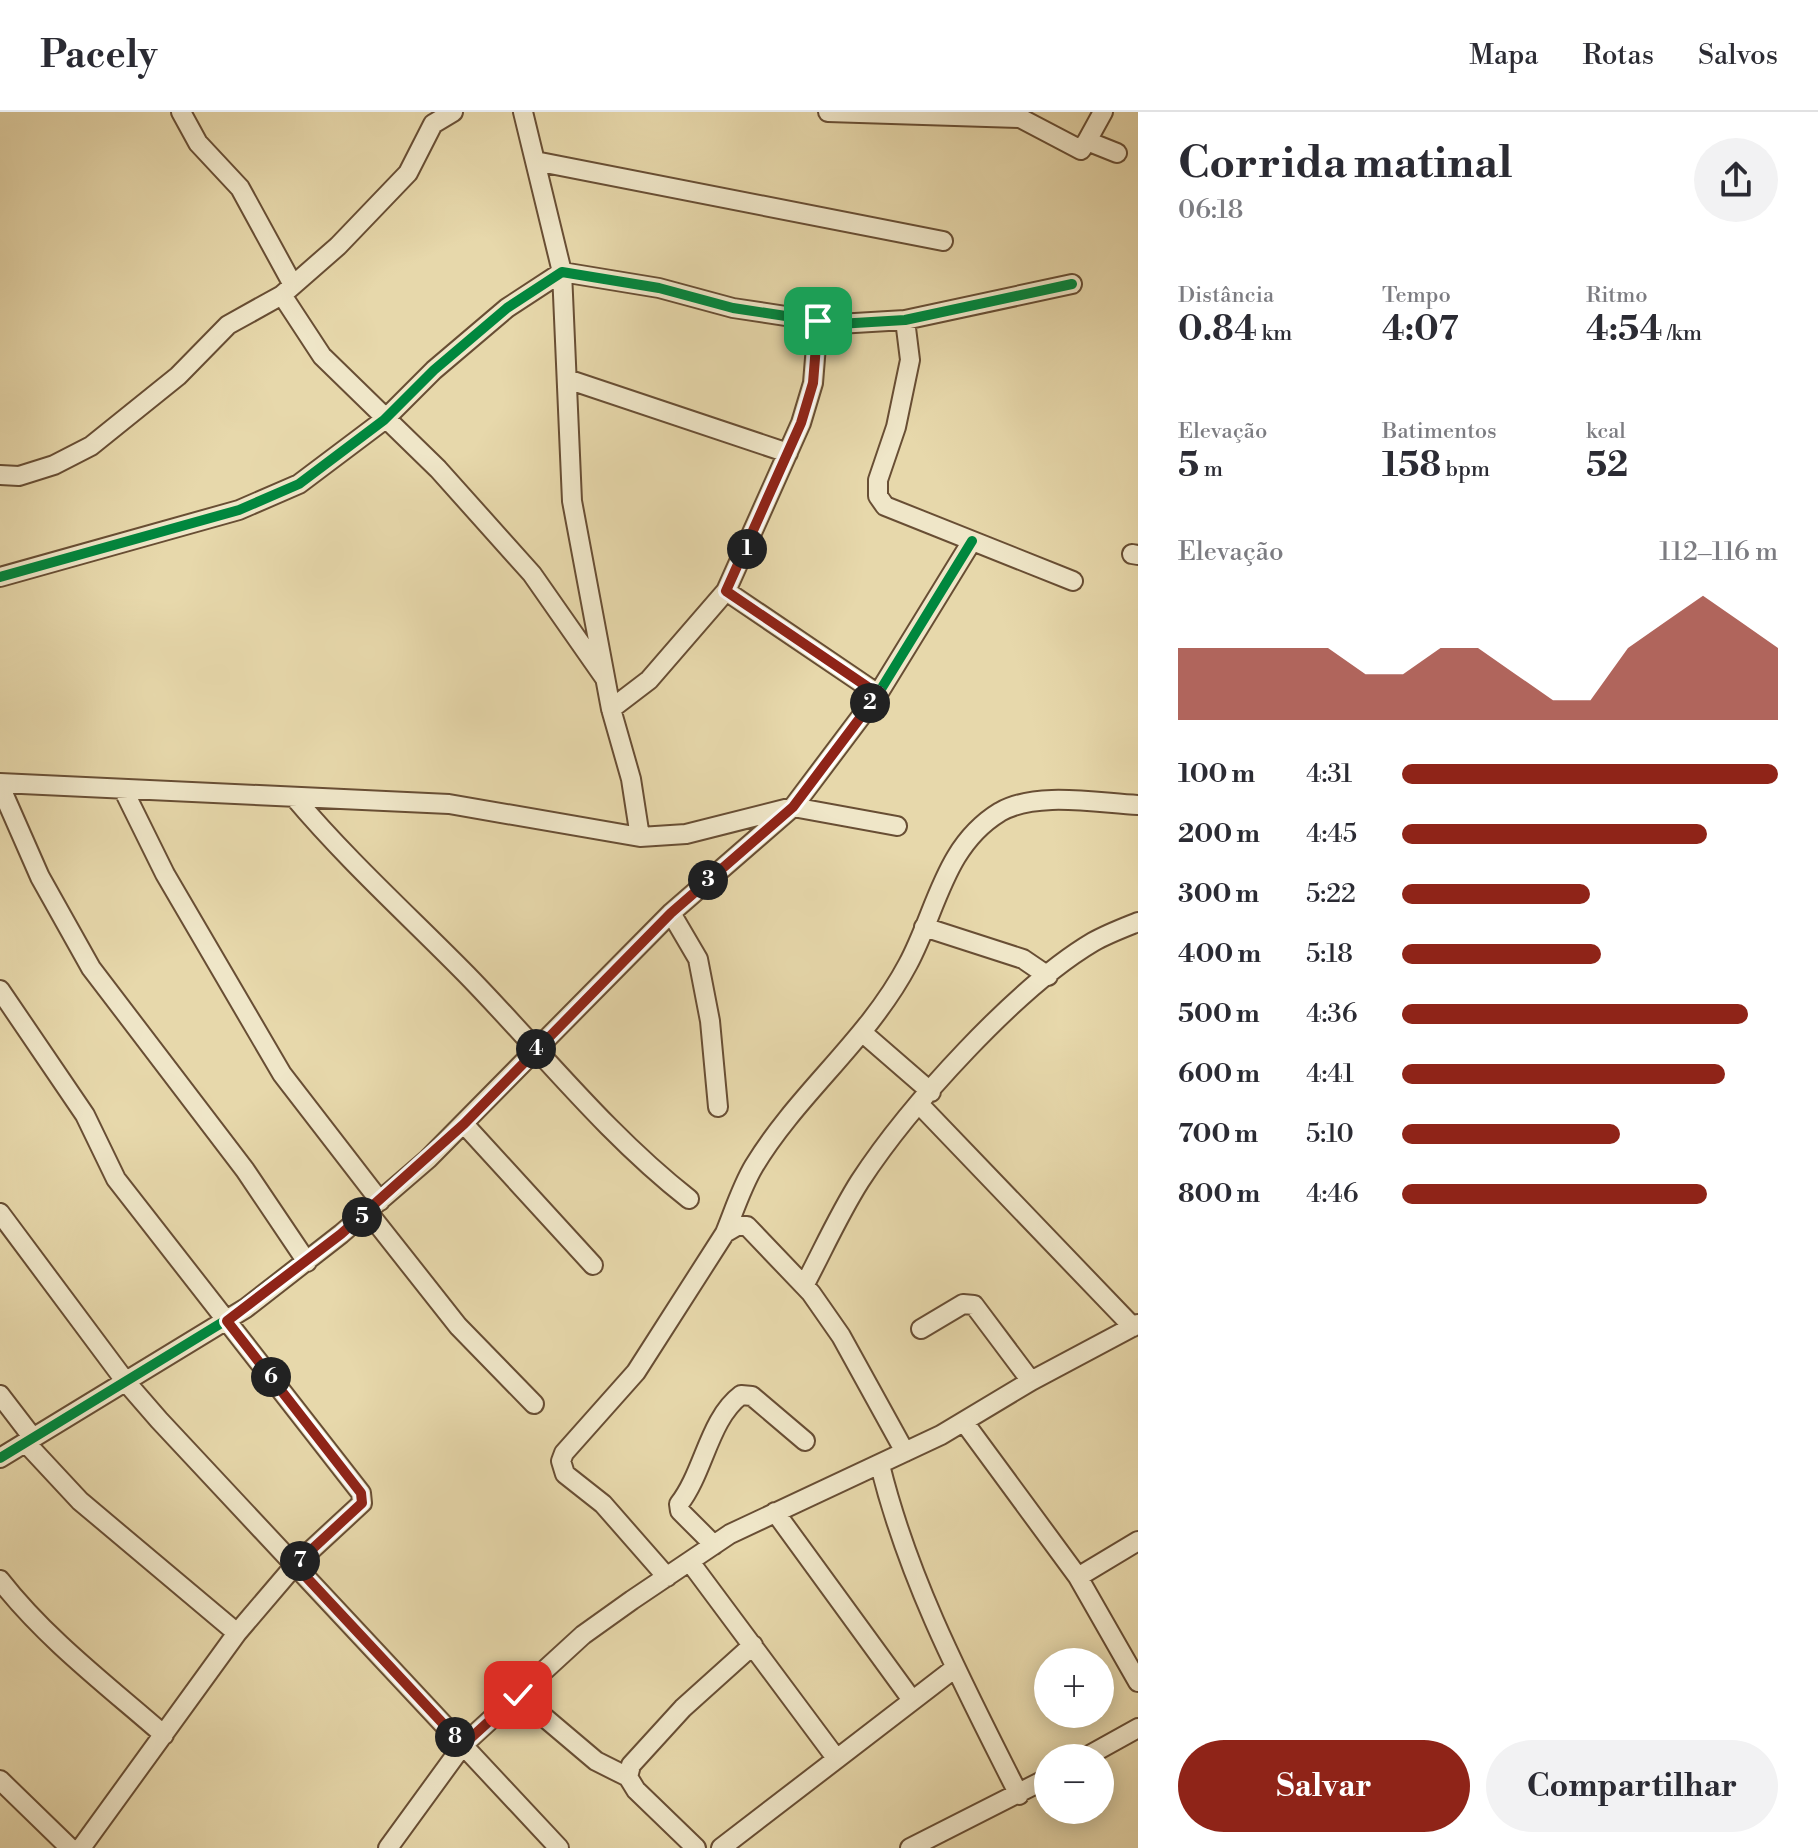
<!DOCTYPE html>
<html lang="pt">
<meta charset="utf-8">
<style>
body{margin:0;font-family:"Libre Bodoni",serif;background:#f2f2f3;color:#2b2b33;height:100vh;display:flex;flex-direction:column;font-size:30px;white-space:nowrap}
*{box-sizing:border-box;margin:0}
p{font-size:26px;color:#7c7c81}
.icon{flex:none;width:44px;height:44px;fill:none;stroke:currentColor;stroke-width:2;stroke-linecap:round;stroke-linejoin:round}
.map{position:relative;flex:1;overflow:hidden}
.details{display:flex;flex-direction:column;background:#fff;width:680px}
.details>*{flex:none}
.fabs{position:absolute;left:1034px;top:1536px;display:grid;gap:16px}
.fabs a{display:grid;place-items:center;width:80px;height:80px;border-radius:50%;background:#fff;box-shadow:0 4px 20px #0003;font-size:40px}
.pin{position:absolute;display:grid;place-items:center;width:68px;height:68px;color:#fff;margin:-34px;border-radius:16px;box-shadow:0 4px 12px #0006}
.km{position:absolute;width:40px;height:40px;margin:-20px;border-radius:50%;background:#222;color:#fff;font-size:22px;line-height:40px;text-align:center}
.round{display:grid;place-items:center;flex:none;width:84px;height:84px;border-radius:42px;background:#f2f2f3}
.headline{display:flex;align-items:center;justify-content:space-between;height:136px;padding:0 40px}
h1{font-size:44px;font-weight:700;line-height:60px}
.stats{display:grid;grid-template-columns:repeat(3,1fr);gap:12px;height:136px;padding:8px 40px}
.stats div{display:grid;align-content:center}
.stats b{font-size:34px;font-weight:700}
.stats small{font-size:22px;font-weight:400}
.stats p{font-size:22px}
.chart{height:224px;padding:16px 40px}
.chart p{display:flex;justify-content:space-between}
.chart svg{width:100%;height:144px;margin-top:8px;fill:#8f2418;opacity:.7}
.action{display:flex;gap:16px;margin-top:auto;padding:16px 40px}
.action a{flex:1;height:92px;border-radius:48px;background:#8f2418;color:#fff;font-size:32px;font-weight:700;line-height:92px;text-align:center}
.action a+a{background:#f2f2f3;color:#2b2b33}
ul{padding:0 40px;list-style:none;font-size:26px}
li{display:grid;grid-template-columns:128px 96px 1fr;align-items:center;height:60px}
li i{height:20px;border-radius:10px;background:#8f2418}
header{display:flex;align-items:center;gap:48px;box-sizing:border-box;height:112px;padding:0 40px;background:#fff;border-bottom:2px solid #e1e1e2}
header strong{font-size:38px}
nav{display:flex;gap:44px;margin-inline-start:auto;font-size:28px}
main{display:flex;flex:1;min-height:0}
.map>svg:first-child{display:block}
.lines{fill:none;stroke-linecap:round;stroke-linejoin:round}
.minor-casing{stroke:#684e34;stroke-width:22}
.minor{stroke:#efe6c8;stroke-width:18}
.cycleway-casing{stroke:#efe6c8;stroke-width:15}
.cycleway{stroke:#00873e;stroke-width:10}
.route-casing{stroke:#fff;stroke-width:16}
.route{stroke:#8f2418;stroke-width:10}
</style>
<header>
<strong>Pacely</strong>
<nav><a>Mapa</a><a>Rotas</a><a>Salvos</a></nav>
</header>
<main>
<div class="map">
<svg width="1138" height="1736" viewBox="0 0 1138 1736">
<rect width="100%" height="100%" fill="#e7d8ab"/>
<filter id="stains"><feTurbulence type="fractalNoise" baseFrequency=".0025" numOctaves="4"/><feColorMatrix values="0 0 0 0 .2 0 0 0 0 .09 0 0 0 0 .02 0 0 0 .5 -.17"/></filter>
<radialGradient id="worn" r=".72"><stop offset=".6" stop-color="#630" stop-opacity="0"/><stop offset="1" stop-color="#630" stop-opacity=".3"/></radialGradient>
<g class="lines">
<g class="minor-casing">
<path id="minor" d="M181,0L198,31L240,76L293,173
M523,0L562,160L572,389L611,597L631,667L640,725
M828,0L1020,6L1081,38L1087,29L1117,41
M1087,29L1103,0
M535,49L943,129
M282,183L322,244L438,357L532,462L604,565
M905,208L910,248L896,315L878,368V384L885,394L1073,469
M567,267L788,341
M0,363L19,364L54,353L91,334L178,264L228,213L282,183L338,134L408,61L433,12L453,0
M1132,442L1138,443
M0,465L239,398L299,372L384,308L434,258L507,196L562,160L659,176L733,196L838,212L905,208L1072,172
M726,479L878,582
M611,597L649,568L726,479L801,311L813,271L818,209
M0,671L449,692L640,725L686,722L793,695L897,714
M0,674L40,765L91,856L245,1058L307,1150
M123,677L165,762L282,962L380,1089
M294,685C348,749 409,804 467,863C541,939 606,1022 689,1087
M671,801L698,847L710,909L718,995
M924,815L1023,847L1048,864
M0,878L85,1003L116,1067L361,1381L362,1391L295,1453L237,1521L81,1736
M863,921L931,980
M919,992L1133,1215
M464,1012L593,1153
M368,1100L458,1214L534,1292
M0,1101L126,1270L159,1308L559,1736
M725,1121C734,1099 742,1074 754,1054C798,981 868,928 908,852C937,798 944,734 1000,700C1037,679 1097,691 1138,693
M805,1172C823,1138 839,1102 860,1069C909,994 1017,875 1093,830C1107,822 1123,816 1138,810
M921,1217L963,1192L974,1193L1031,1269
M0,1283L33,1326
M964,1310L1078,1465L1138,1570
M26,1331L80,1389L237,1521
M0,1346L246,1196L341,1122L428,1047L671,801L793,695L878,582L972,429
M880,1353C909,1471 965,1576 1019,1683
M775,1400L912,1588
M714,1433L680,1399L679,1392C704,1360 709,1307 741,1283L752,1284L805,1329
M690,1450L836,1646
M667,1465L603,1392L565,1362L561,1349L564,1341L636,1260L725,1121L737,1114H747L811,1181L841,1224L905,1340
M1078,1465L1138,1429
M0,1468C46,1527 108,1574 164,1623
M518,1583L596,1649L628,1665
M1084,1646L1138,1616
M0,1668L70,1736
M388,1736L463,1633L583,1523L632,1488L730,1422L941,1323L1031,1269L1138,1212
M696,1736L636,1678L628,1665L631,1653L683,1596L753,1533
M721,1736L955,1556
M910,1736L1048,1666"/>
</g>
<use href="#minor" class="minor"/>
<g class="cycleway-casing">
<path id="cycleway" d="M0,465L239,398L299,372L384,308L434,258L507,196L562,160L659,176L733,196L838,212L905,208L1072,172
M0,1346L246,1196L341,1122L428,1047L671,801L793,695L878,582L972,429"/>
</g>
<use href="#cycleway" class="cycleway"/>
</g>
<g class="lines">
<g class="route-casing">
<path id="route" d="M518,1583L463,1633L295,1453L362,1391L361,1381L227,1209L341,1122L464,1012L671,801L793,695L878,582L726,479L801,311L813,271L818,209"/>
</g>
<use href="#route" class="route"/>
</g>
<rect width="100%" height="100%" filter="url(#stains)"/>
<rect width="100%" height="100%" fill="url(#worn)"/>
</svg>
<div class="fabs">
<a>+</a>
<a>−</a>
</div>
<div class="pin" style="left:818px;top:209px;background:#1e9e55"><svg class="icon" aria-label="arrive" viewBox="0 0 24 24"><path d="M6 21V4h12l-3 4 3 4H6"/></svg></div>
<div class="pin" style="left:518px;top:1583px;background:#d93025"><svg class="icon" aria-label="check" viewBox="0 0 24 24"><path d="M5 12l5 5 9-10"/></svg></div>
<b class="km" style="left:747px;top:437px">1</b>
<b class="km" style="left:870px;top:591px">2</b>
<b class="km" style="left:708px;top:768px">3</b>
<b class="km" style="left:536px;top:937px">4</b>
<b class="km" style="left:362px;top:1105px">5</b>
<b class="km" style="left:271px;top:1265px">6</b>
<b class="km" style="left:300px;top:1449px">7</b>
<b class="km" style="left:455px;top:1625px">8</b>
</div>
<section class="details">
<div class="headline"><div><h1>Corrida matinal</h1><p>06:18</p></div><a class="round"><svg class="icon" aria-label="share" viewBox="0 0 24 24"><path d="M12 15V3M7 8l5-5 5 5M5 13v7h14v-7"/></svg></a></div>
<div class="stats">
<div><p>Distância</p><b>0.84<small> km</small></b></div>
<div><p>Tempo</p><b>4:07</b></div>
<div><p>Ritmo</p><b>4:54<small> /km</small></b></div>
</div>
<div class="stats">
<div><p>Elevação</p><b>5<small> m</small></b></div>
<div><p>Batimentos</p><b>158<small> bpm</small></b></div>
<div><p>kcal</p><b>52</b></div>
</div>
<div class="chart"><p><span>Elevação</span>112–116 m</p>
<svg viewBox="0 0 160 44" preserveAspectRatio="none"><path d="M0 44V22L10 22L20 22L30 22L40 22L50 30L60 30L70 22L80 22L90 30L100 38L110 38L120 22L130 14L140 6L150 14L160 22V44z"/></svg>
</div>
<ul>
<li><b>100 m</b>4:31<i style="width:100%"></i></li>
<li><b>200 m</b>4:45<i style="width:81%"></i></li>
<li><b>300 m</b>5:22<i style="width:50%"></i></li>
<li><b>400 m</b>5:18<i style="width:53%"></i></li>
<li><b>500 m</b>4:36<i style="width:92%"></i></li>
<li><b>600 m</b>4:41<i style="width:86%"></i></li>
<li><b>700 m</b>5:10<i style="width:58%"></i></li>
<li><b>800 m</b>4:46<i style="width:81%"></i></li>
</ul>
<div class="action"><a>Salvar</a><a>Compartilhar</a></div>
</section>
</main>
